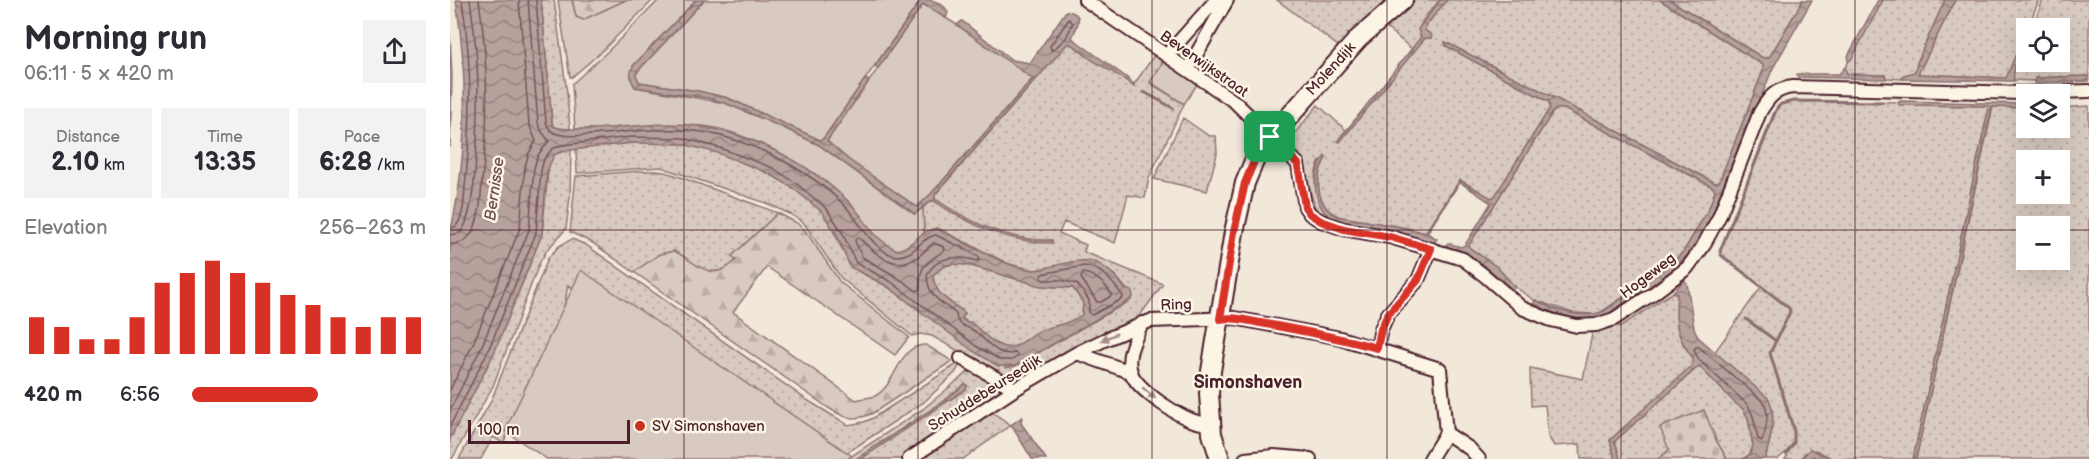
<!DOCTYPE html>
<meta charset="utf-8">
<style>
body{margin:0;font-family:"Balsamiq Sans",sans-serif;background:#f2f2f3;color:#2b2b33;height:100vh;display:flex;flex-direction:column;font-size:22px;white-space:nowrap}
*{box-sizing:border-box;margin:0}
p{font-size:20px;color:#7c7c81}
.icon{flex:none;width:33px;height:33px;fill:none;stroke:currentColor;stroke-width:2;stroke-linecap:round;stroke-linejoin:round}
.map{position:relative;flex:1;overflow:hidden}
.details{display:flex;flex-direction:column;background:#fff;width:450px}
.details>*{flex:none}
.tools{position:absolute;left:1566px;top:18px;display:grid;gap:12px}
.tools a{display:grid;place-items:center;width:54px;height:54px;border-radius:0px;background:#fff;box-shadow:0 6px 24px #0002;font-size:30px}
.scale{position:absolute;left:18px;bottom:15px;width:162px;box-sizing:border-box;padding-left:6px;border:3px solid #4a1f2b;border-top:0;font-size:16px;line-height:21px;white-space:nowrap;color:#4a1f2b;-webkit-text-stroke:4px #fcf5e5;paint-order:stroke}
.pin{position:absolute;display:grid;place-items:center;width:51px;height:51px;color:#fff;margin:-26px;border-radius:12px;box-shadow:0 3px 9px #0006}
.round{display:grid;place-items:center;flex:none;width:63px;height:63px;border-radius:0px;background:#f2f2f3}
.head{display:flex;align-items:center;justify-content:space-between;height:102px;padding:0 24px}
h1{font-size:33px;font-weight:600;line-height:45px}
.figures{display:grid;grid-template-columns:repeat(3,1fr);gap:9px;height:102px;padding:6px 24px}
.figures div{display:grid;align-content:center;border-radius:0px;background:#f2f2f3;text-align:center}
.figures b{font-size:26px;font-weight:600}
.figures small{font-size:16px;font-weight:400}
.figures p{font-size:16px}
.chart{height:168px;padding:12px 24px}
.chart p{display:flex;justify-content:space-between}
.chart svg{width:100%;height:108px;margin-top:6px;stroke:#d93025;stroke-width:6}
ul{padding:0 24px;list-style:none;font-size:20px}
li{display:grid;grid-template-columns:96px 72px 1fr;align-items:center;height:45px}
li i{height:15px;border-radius:8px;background:#d93025}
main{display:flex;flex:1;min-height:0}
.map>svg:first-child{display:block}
.grass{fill:url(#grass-dots);stroke:#917476;stroke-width:1.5;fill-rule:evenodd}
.forest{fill:url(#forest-firs);stroke:#917476;stroke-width:1.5}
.cemetery{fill:url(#cemetery-stones);stroke:#917476;stroke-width:1.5}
.park{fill:#d8cac0;stroke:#917476;stroke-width:1.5}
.water{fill:url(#water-waves);stroke:#8b6d6f;stroke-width:1.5;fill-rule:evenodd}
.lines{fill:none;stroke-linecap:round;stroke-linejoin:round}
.shore{stroke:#755358;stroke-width:1.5}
.stream{stroke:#8b6d6f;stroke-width:3}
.street-casing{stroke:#4a1f2b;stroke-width:16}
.secondary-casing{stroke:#4a1f2b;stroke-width:22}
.street{stroke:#fcf5e5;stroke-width:12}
.secondary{stroke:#fcf5e5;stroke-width:18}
.oneway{fill:#a38a88}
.route-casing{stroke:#fff;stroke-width:12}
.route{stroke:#d93025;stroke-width:8}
.grid{fill:none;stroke:#4a1f2b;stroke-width:1.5;stroke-opacity:0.55}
.poi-dot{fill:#c8321e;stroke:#fcf5e5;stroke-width:2}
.labels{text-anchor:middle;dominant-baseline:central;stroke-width:5;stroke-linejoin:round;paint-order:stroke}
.street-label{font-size:15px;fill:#4a1f2b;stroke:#fcf5e5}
.poi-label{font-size:15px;fill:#4a1f2b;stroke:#fcf5e5;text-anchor:start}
.water-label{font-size:16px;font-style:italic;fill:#704c53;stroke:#fcf5e5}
.quarter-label{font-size:18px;font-weight:bold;fill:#4a1f2b;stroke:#fcf5e5}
</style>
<main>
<section class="details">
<div class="head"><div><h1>Morning run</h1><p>06:11 · 5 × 420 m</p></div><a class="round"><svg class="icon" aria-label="share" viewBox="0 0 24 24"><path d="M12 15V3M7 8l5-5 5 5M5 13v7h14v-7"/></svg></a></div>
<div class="figures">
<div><p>Distance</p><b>2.10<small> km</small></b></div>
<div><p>Time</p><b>13:35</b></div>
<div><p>Pace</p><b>6:28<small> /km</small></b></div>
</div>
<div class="chart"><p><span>Elevation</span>256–263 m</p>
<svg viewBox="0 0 160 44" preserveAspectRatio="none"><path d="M5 44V29M15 44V33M25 44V38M35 44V38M45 44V29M55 44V15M65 44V11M75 44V6M85 44V11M95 44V15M105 44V20M115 44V24M125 44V29M135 44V33M145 44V29M155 44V29"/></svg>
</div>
<ul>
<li><b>420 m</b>6:56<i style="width:54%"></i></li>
</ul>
</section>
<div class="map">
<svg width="1639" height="459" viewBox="0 0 1639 459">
<defs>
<pattern id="grass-dots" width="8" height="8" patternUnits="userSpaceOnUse" patternTransform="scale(1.5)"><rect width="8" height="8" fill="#d8cac0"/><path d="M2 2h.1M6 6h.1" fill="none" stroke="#bbada5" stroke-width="1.8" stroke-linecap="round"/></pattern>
<pattern id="forest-firs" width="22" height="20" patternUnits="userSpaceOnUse" patternTransform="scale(1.5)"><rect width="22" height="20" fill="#d8cac0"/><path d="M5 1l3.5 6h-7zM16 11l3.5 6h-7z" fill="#bbada5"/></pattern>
<pattern id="cemetery-stones" width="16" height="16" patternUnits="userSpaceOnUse" patternTransform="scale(1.5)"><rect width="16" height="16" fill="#d8cac0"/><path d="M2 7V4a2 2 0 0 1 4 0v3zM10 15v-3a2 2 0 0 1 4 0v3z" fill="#bbada5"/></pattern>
<pattern id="water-waves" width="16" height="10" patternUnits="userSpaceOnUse" patternTransform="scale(1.5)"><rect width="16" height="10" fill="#b6a19c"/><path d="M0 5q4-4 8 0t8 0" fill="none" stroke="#96837f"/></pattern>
</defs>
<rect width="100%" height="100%" fill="#f1e8da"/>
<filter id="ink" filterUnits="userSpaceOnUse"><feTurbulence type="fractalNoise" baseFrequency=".0167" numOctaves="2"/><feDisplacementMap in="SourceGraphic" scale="12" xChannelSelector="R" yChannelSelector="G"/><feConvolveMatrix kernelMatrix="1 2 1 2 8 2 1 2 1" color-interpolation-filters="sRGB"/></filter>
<g filter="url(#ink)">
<path class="grass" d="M91,0H104L117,93L120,129H109L103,126L102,122Z
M827,0H936L888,46Z
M966,0H990C982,10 964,24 971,37L962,49L935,27L944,17Z
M997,0H1210L1310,63L1313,65V71L1269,182L1265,183L1107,99L995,42L996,46L1099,102L1100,108L1045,196L1041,198L1010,180L975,233L958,228L891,217C866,210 863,177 876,158L870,161C860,180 866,203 880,218L878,221L866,211L851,159L836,144L868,105L896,130L888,140L975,38H981V36L975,30L976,25Z
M1220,0H1353L1319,58H1313Z
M1433,0H1495L1468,60L1465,72L1452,76V79L1436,78L1435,75L1397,74L1395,68L1399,61Z
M1505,0H1589L1557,78L1468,74Z
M1593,0H1639V76L1585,78L1584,81L1564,80L1563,74L1576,41V62H1610V28H1582Z
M0,34L2,77L0,148Z
M618,43C627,46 631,52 638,57C653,68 670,74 683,86L705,54L714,61L700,83L734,104L699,178L695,198L678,195L665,243L614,222L609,233L636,245L634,252L713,284L686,321L577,379L560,380L482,336L470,334L462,336L391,278L353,222L340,214L316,203L211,167L127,173L126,149C160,145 196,140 231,144C271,147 347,182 373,213C382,224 397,264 403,268C414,276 428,280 439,288C478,315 517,342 556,368L565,366L680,301L683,297L665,275L639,260L585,270L559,264L487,228L474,233L473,208L480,201H484C518,224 560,243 602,242V240C560,242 519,222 485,199V195Z
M1344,101L1449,102L1451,105L1539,106L1463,459H1383L1366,450L1355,453L1351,459H1335L1338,455L1335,453L1328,459H1315C1320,440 1327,418 1319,399L1264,353L1311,287L1271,255L1270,251L1324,112L1331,104Z
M1639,106V459H1466L1543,107L1576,108V128H1610V108ZM1576,160H1610V194H1576ZM1576,226H1610V260H1576Z
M1108,108L1114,109L1246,178L1264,188L1265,192L1258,210L1234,251L1220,265L1148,314L1123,313L1084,300L1065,287L1047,267L1020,248L1019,245L1102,113Z
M733,118L759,136H766L767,154L757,191L704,179Z
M121,150L120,197L116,229L97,250L89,264L43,386L2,459H0V439L44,353L92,234L99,162L104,154Z
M190,171H210L225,175L328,213L282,256L287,260C264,283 245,266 224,251L210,254L184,272L141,242L120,232L126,176Z
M122,239L136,245L357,400L398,425L414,422L423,418L507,364L510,365L505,373L474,402L392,456L118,285L112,318L101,349L53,443L43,437L31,459H9L41,401L98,258L109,246Z
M503,264L518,265L591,286L623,288L633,303L632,315C619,324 607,325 592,330C582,334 574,343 564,347C551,352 522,327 512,318L515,313C500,301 484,296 483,275L494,266Z
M1223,292L1227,294C1225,322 1225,336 1243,358L1242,365L1239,369L1160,440L1165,459H1131L1130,444L1104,446L1098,436L1095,405L1081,406L1080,368L1133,379L1143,329L1166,321L1170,327Z
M1249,366L1285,403L1293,409L1298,418L1303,446L1300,454L1293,459H1277L1266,440L1253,410L1219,450L1208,459H1170L1165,441Z
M518,372C529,372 548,382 551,392L455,459H411L516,389L517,385L515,384L493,402L406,459H397L473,409Z
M539,410L561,425L513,459H463Z"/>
<path class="forest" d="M122,0H176L133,20L126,17Z
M328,213L347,223L355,230L390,282L459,337L445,355L317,267L283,312L406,400C412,398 420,398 425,396C447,385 448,344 476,345L502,361L423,413C404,422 394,418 377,407L184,272L210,254L224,251C247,262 261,286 286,260L282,256Z"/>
<path class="cemetery" d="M1254,410L1266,440L1277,459H1208L1219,450L1210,427Z"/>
<path class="park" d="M108,0H122L126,17L133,20L176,0H203L150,53L122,77H120Z
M209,0H246L183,66L185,87L275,103L334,128L369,145L464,214L473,208L474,233C467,239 458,251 448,250C428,248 412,216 400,203C387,190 373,179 358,169C332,152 284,129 253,126C241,125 228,127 216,127C186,128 156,130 125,129L122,84L158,51Z
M254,0H471L373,139L370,140L278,98L248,91L189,82L186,75L187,72Z
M473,4L507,25L583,78L481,194L467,207L399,160L381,146L377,141Z
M714,61L748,83L734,104L700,82Z
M131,270L402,456L397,459H97L55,431Z"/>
<path class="water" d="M6,0H91L102,122L103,126C121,135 196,123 222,124C242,124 262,128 281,133C324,147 366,170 399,202C418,221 419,236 447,250C463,247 470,230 487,228C511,240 559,270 585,270C591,270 598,267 603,266C640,257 652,257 675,289L682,291L683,297L680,300L565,366H548L523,351L437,286L400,267L387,235L372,212L343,188L320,174L268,153L232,144L181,143L113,151L104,155L97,171L92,234L44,353L0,439V234C18,157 18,78 6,0ZM503,264L518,265L591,286L623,288L633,303L632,315C619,324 607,325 592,330C584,333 576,340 568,345C550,355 534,333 521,322H517L512,318L515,313C500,301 484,295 483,275L494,266Z
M246,0H254L187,72L186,75L189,82L248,91L278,98L370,140L373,139L415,79L419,81L377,141L399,160L467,207L481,194L583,79L507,25L512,21L562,60L580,63L616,11C637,13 626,28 622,38L676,77L684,84V87C670,74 653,68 638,57C631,52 627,46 618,43L485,194V199C519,222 561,242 602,240V243C560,243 518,224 484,201H480L465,214L369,145L334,128L275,103L258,98L185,87C180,80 179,74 183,66Z
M471,0C483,0 492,1 498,12L496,18L473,4L428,68L425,66Z
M990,0H997L976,25L975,30L982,36L981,38H975L890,142L888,141L971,37L968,29Z
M1210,0H1220L1313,58H1319L1353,0H1362L1322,70L1272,194L1259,222L1239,254L1216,276L1152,318L1138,319L1122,318L1098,311L1083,304L1086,300C1104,311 1134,320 1154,311L1220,265L1234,251L1258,210L1265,192L1264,188L1246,178L1114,109H1106L1102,113L1019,245L1020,248L1047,267L1065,287L1062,290C1042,270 1022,255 995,246L998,243L1011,247L1015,245L1041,203L1011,183L1008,185L977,233L987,239L984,243L886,220C862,211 860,173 875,156L876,158C863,177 866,210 891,217L946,226L975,233L1010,180L1041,198L1045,196L1100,108L1099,102L996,46L995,42L1107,99L1265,183L1269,182L1313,71V65Z
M1428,0H1433L1401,60L1398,61V56Z
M1495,0H1505L1468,74L1556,78L1576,30C1577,48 1561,65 1564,81L1452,79L1454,75L1465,72L1468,60Z
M1395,67L1397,74L1435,75L1436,79L1347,77V74H1389Z
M1639,76V81L1585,83V78Z
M1450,101L1576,104V108L1542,107L1466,459H1463L1539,107L1538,106L1451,105L1449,104Z
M1234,280L1237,283L1244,328L1248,337L1319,399C1327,418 1320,440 1315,459H1293L1300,454L1303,446L1298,418L1293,409L1285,403L1249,366L1165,441L1170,459H1165L1160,440L1242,365L1243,358C1225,335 1225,322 1227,294L1223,292Z
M515,384L517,386L516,389L411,459H406L493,402Z
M572,417L571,423L596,459H582L561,425Z
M1360,449L1383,459H1369L1363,456L1358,459H1351Z"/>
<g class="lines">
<path class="shore" d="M619,19L623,23L616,38L604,49L601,50L600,46Z
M0,228L5,227C14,218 14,199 15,187C22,124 22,62 12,0
M0,235L10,233C29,214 29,94 27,64C26,43 23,21 20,0
M406,238H409C425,253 443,272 466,258C473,254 477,247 484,243L494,247L495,250C477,263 469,263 470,289L467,291L444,275L412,257L405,241Z
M0,244C10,244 18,240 23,231C30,217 31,197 32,181C39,121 38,60 29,0
M634,266C653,268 662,282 673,296L672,299L642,315L639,313V300L627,284L611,280H594L591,278L592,275L596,273Z
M633,273C646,275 654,283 661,293V296L651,302H647L631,278Z
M1246,347H1249L1314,402C1319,414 1317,429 1312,441L1308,439L1303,416L1298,405L1249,360L1244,350Z
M0,390L23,344L70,228L75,166L79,153L86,141L79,124L69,0
M0,410L31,348L79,230L84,168L88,155L99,141L92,132L88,123L78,0
M0,426L38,351L86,233L91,170L94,159L102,149L112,145L138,142L181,137L233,138L270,148L323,168L347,184L377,209L392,232L406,263L440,281L526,346L550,360H562L568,356L566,353C544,358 537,338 521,329C512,325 507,325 506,314C490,301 478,297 477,275C487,255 509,256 527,261L530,259L528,256L486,235C471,237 465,256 448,256C426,255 409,221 396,207C362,171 301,140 253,132C220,127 186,131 153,134C139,135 121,138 108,134C101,133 98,128 96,122L86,0"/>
<path class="stream" d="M694,92L723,108
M1296,319L1326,341
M1336,454L1344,443V431L1320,353L1340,312L1339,308L1271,255L1270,251L1327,108L1331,104L1344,101L1433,102"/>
<g class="street-casing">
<path id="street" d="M635,0L785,102L848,164L855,207L860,214L871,221L894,229L940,237L1013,259L1035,276L1072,308L1101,320L1127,326L1146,325L1164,319L1204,293L1237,268L1252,248L1269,217L1310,112C1319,97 1325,89 1343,87L1572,93L1639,91
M717,55L766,0
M738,69L777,0
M692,323C686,338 675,355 681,372C686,390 734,421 752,423C755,423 758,422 761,422
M927,348L931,329L938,314L968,280L981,249
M627,353L680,372
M511,358L565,389
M996,433L1020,449L1029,459
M459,459L565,389L627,353L654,340L700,321L784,318L890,338L990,369L996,433L980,459
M795,459L824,456L860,459"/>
</g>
<g class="secondary-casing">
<path id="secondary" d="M770,459L762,434L759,394L761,371L784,232L795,183L805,159L821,137L909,38L953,0"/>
</g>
<use href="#street" class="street"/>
<use href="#secondary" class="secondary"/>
</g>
<defs><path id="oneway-solid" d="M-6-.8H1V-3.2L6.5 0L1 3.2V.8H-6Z" transform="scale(1.5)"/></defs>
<g class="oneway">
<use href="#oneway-solid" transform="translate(659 337) rotate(156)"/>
<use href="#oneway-solid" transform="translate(699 393) rotate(40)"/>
</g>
</g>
<g class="lines" filter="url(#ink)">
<g class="route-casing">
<path id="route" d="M820,137L848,164L855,207L860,214L871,221L894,229L940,237L981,249L968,280L938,314L931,329L927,348C891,338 854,331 816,324C801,322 785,316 770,319L784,232L795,183L805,159Z"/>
</g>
<use href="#route" class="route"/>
</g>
<path class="grid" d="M234,0V459M468,0V459M702,0V459M937,0V459M1171,0V459M1405,0V459M0,230H1576M1610,230H1639"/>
<circle class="poi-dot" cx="190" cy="426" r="6"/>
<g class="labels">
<g class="street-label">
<text transform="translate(754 64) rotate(35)">Beverwijkstraat</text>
<text transform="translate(881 69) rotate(-48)">Molendijk</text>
<text transform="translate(1198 276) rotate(-37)">Hogeweg</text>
<text transform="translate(726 305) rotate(-2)">Ring</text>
<text transform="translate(535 393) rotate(-32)">Schuddebeursedijk</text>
</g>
<g class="poi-label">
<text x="202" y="426">SV Simonshaven</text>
</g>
<g class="water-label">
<text transform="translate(45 189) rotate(-82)">Bernisse</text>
</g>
<g class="quarter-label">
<text x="798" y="382">Simonshaven</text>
</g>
</g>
</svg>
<div class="tools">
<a><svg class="icon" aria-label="locate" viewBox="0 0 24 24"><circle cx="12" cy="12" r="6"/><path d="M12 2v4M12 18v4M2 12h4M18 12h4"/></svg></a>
<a><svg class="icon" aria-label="layers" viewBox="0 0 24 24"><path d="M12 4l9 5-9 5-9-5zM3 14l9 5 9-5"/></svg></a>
<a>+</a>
<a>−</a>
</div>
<div class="scale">100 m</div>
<div class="pin" style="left:820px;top:137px;background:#1e9e55"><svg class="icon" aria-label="arrive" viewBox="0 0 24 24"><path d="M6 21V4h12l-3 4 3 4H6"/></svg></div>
</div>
</main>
